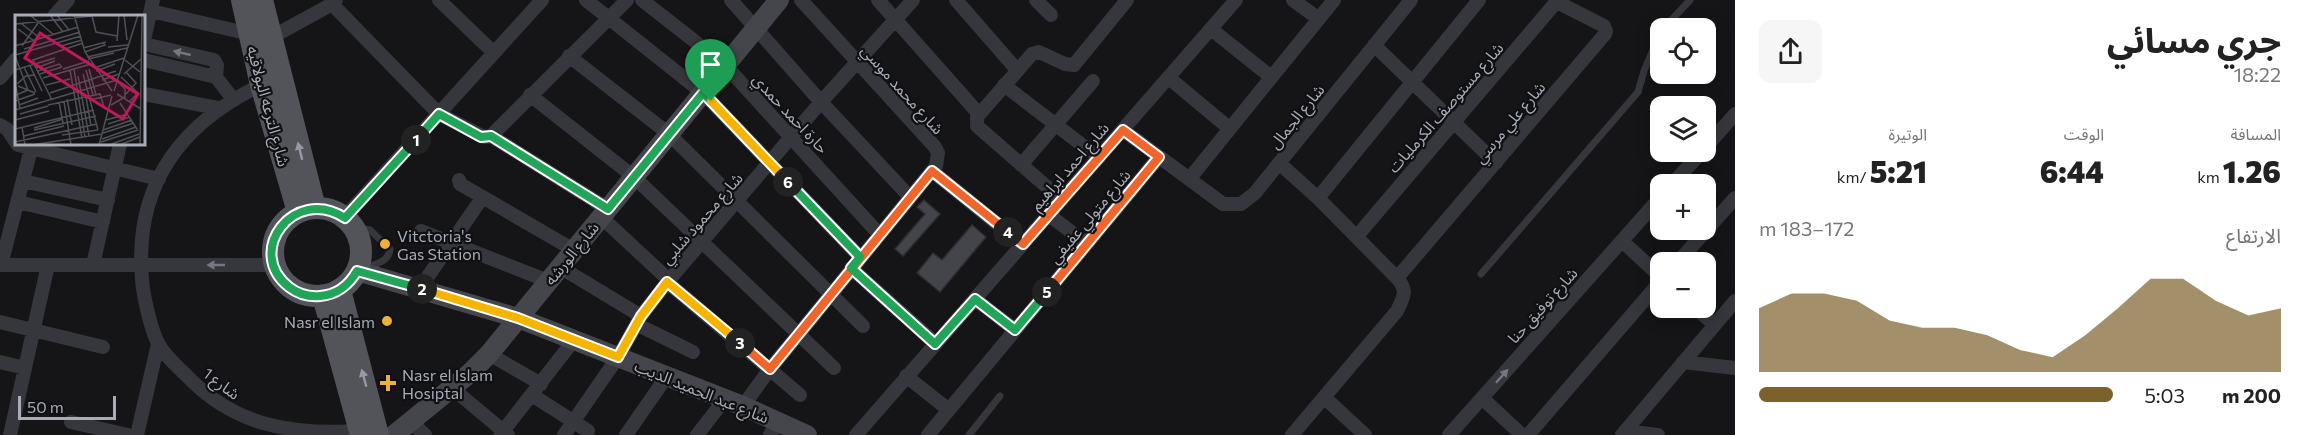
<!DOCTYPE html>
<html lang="ar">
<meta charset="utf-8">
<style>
body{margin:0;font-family:Commissioner,"Noto Sans Arabic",sans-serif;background:#f6f6f6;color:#222;direction:rtl;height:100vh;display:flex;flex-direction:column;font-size:22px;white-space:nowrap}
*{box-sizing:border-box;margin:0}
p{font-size:20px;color:#767676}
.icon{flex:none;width:33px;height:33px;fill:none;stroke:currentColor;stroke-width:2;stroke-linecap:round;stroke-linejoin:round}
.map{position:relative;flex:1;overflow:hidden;direction:ltr}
.drawer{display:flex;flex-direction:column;background:#fff;width:570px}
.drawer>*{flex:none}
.buttons{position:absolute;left:1650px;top:18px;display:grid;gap:12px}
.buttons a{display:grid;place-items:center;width:66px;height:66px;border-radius:12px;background:#fff;box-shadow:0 3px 15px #0003;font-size:30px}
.scale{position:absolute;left:18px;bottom:15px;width:98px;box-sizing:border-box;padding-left:6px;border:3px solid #a7acb6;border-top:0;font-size:16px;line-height:21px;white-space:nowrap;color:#a7acb6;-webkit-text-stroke:4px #101012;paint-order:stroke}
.pin{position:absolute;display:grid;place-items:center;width:51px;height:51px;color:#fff;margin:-62px -26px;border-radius:50% 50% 50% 0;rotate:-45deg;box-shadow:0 0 6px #0007}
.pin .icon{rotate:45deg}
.km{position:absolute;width:30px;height:30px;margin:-15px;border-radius:50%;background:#222;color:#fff;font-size:16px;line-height:30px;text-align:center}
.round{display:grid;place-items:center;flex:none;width:63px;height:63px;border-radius:12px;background:#f6f6f6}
.head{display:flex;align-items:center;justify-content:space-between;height:102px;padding:0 24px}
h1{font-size:33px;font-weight:800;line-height:45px}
.metrics{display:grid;grid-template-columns:repeat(3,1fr);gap:9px;height:102px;padding:6px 24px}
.metrics div{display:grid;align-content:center}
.metrics b{font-size:30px;font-weight:800}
.metrics small{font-size:16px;font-weight:400}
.metrics p{font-size:16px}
.chart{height:168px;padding:12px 24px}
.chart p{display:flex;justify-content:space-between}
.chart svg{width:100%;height:108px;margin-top:6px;fill:#7d612b;opacity:.7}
ul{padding:0 24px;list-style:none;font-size:20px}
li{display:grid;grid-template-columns:96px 72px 1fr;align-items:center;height:45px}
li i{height:15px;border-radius:8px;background:#7d612b}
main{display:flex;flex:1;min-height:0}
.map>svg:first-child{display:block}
.building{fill:#44454a;stroke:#2f2f33;stroke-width:1.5}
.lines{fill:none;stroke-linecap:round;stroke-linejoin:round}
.lane{stroke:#36373c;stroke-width:7}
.street{stroke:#36373c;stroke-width:14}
.secondary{stroke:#44464b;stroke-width:20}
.primary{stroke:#52545a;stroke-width:22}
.oneway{fill:#74777f}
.oneway2{fill:#969aa4}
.split-1-casing{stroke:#fff;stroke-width:12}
.split-2-casing{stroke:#fff;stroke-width:12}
.split-3-casing{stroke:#fff;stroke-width:12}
.split-4-casing{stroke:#fff;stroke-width:12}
.split-5-casing{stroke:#fff;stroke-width:12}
.split-6-casing{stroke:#fff;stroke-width:12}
.split-7-casing{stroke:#fff;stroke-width:12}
.split-1{stroke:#22a559;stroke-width:8}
.split-2{stroke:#22a559;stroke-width:8}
.split-3{stroke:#f5b400;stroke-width:8}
.split-4{stroke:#f0652b;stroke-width:8}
.split-5{stroke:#f0652b;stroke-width:8}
.split-6{stroke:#22a559;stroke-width:8}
.split-7{stroke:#f5b400;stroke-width:8}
.poi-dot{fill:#ecaf37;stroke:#101012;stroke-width:2}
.labels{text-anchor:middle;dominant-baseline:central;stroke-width:4.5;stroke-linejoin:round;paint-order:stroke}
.street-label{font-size:16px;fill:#a7acb6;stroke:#101012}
.poi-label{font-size:16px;fill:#a7acb6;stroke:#101012;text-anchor:start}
.inset-road{fill:none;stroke:#4f5157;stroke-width:1.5}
.view{fill:#c2185b;fill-opacity:0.15;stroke:#c2185b;stroke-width:3}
.inset-edge{fill:none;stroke:#a7acb6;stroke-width:3}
</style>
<main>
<section class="drawer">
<div class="head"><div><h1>جري مسائي</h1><p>18:22</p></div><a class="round"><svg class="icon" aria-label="share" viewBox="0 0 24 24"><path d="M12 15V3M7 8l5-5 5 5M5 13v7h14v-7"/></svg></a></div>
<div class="metrics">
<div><p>المسافة</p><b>1.26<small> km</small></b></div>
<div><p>الوقت</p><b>6:44</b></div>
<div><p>الوتيرة</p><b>5:21<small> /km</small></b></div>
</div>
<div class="chart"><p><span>الارتفاع</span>172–183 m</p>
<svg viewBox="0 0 160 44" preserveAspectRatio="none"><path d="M0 44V18L10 12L20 12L30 15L40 23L50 26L60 26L70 29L80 35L90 38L100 29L110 18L120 6L130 6L140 15L150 21L160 18V44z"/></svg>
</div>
<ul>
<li><b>200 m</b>5:03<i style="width:100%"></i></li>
</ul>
</section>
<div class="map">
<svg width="1735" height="435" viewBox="0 0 1735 435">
<rect width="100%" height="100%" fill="#151517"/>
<path class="building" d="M924,200L940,214L903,256L895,249L925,214L917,207Z
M972,225L986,237L940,292L917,273L933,253L942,260Z"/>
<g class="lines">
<path class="lane" d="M1664,28L1690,0
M353,227L370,230L390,249C389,262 375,264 365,268
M1481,274L1638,92L1644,71L1660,33
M969,435L1000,396"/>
<path class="street" d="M439,0L493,52
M586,0L703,93L860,257
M642,0L725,65L879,234
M731,0L821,102L910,197
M878,0L979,114
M956,0L1017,70
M1036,0L1051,15
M1293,0L1319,19
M332,4L439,114L484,137L491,136L627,0
M151,11L250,34
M54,16L68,0
M1211,29L1271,77
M272,37L332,4L336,0
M144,40L153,0
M144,44L214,60L217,65L216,77L233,99
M1374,45L1496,163
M569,56L669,134L863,326
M144,60L216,77
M0,78L16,59
M1169,78L1229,128
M261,85C180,124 134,185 142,279C143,295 151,331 159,345C165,356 177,366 186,375C234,426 291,435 360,431
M1004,85L1099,158
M144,94L218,108
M530,95L634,177L834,368
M0,125L7,129L18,145L159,179
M1123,130L1223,204H1241L1255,193L1411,0
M491,136L608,209
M1706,147L1735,114
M1279,163L1318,198L1397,278C1408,290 1404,297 1397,311L1292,435
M1021,165L1093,81
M932,171L1022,244
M1190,178L1334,0
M459,180L460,184L574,250
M23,181L108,200
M1672,184L1702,152
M1318,198L1479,0
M1062,200L977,126V117L1032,54L1039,52L1065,64L1074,65L1127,0
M18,202L103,222
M1049,215L1087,244
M601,217L669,280
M344,218L542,0
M421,231L548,281
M1357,236L1558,0
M1622,241L1660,276
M1678,262L1735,198
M0,265H274
M1,265L31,149
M93,265L120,144
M560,267L641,316
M851,268L935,343
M1397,278L1605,34L1606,31L1604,26L1557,2
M667,282L800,395
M420,288L482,198
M975,299L1015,330
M1695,308L1715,325
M0,322L103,347
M636,324L693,352
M489,354L541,384
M0,362L25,368
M1683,362L1735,368
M906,376L949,410
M452,388L508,435
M532,395L588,431
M1324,397L1365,435
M1482,398L1522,435
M743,406L770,369L936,166L938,153L935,147L801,0
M71,422L128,435
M411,422L425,435
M1625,431L1658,435
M10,435L48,265
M137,435L158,344
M500,435L574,340
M564,435L618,357L641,316L669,280L821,102L913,0
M626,435L667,376
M697,435L725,399
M770,435L778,422
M856,435L1236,0
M928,435L1159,157
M1449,435L1660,198
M1528,435L1660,282
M1622,435L1735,301"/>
<path class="secondary" d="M357,271L518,318L743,406L807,435
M394,435L470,373L489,354L779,0"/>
<path class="primary" d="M242,0L261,85L298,212
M262,0L315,208
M273 252a44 44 0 1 1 88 0a44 44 0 1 1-88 0Z
M340,290L378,435
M323,296L361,435"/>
</g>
<defs><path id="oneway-solid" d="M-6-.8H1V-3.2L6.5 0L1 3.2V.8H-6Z" transform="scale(1.5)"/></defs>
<g class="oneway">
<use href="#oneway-solid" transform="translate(182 53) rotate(-167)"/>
<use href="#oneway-solid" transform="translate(216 265) rotate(-180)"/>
<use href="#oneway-solid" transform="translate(1502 376) rotate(-48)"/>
</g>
<g class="oneway2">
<use href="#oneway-solid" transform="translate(300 151) rotate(-104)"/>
<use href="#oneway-solid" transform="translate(364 378) rotate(-105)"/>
</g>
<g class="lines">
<g class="split-1-casing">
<path id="split-1" d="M416,140L439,114L481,137L491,136L608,209L703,93L711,101"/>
</g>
<g class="split-2-casing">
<path id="split-2" d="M416,140L345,218C294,185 244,252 289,287C298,294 309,297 320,296C336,295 349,285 357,271L422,289"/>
</g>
<g class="split-3-casing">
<path id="split-3" d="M422,289L518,318L618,357L641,316L667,282L740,343"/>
</g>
<g class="split-4-casing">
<path id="split-4" d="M740,343L770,369L932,171L1008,232"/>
</g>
<g class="split-5-casing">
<path id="split-5" d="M1008,232L1023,244L1123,130L1159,157L1047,292"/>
</g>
<g class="split-6-casing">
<path id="split-6" d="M788,182L860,257L851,268L935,344L975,299L1015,330L1047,292"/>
</g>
<g class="split-7-casing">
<path id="split-7" d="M711,101L788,182"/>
</g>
<use href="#split-1" class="split-1"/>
<use href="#split-2" class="split-2"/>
<use href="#split-3" class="split-3"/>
<use href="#split-4" class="split-4"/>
<use href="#split-5" class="split-5"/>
<use href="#split-6" class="split-6"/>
<use href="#split-7" class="split-7"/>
</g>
<g class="poi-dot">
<circle cx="385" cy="244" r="6"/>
<circle cx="387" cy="321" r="6"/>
<path d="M385 374h6v6h6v6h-6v6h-6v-6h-6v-6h6z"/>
</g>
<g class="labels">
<g class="street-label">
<text transform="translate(903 89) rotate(48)">شارع محمد موسي</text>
<text transform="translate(269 106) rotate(75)">شارع الترعه البولاقيه</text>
<text transform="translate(1445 107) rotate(-49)">شارع مستوصف الكرمليات</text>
<text transform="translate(791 113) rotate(47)">حارة احمد حمدي</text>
<text transform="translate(1296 116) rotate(-51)">شارع الجمال</text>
<text transform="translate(1509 122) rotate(-50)">شارع علي مرسي</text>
<text transform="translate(1069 166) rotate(-49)">شارع احمد ابراهيم</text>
<text transform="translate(1089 216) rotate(-50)">شارع متولي عفيفي</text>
<text transform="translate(701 218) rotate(-49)">شارع محمود شلبي</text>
<text transform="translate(571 253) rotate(-51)">شارع الورشه</text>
<text transform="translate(1542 305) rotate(-48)">شارع توفيق حنا</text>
<text transform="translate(222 383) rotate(37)">شارع 1</text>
<text transform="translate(702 391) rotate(22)">شارع عبد الحميد الديب</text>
</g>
<g class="poi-label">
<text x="397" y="235">Vitctoria's<tspan x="397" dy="18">Gas Station</tspan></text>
<text x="375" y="321" text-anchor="end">Nasr el Islam</text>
<text x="402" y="374">Nasr el Islam<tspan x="402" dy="18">Hosiptal</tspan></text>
</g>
</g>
<g transform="translate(15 15)">
<rect width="130" height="130" fill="#151517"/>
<path class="inset-road" d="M15,0L39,20M35,0L48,17M42,0L54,15M59,0L70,37L97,76M109,0L112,25M77,1L81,17L102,21M0,9L77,1M7,9L26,24M3,14L19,26M102,26L104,0M0,31L63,12M7,31L23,8M46,31L67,25M93,32L113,30M68,33L91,27M9,34L65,17M70,37L90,30L88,28M0,40L66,21M0,41L13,75L1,80M72,42L112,33M73,44L99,38M110,45L125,57M19,49L37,85M20,49L18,45L68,28M15,51L27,76M9,52L21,77M21,53L40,46M79,53L109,43M48,54L74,46M59,54L70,122M74,54L81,80M0,55L40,43M55,55L67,123M71,55L78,80M23,56L44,49L47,52M81,56L100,49M111,57L121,68L111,79M25,59L47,52M68,59L83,115M109,59L126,44M63,61L74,121M106,62L123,78L114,87M28,63L76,49M87,65L104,59M2,69L11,61L20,60M31,70L55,64M3,71L20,78M1,72L5,94M99,76L123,0M35,78L101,56M102,79L126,94M71,82L76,111M52,84L57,110M75,85L96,80M0,86L20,79M44,87L48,108M49,87L56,130M105,88L122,114M4,90L23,83M33,90L85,79L89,92M96,90L110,82V74L103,67M0,95L102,65M5,99L33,91M0,105L34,96M91,105L113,99M93,109L115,102M7,112L10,130M19,113L48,104M0,114L79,95M19,115L81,101M88,115L117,105M88,118L119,108M47,120L83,115M9,121L49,111M87,124L121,112M0,127L82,109M86,127L123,115M17,130L87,119M84,130L97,81M94,130L124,119M104,130L125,122M125,130L127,0"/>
<path class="view" d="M25,18L123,79L108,104L10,43Z"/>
<rect width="130" height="130" class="inset-edge"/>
</g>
</svg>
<div class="buttons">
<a><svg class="icon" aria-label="locate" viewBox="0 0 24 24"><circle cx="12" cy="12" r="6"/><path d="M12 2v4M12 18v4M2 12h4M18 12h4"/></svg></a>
<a><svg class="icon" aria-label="layers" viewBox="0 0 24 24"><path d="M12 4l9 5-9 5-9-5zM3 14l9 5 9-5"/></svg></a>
<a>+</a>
<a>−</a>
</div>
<div class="scale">50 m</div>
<div class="pin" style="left:711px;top:101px;background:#1e9e55"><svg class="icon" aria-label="arrive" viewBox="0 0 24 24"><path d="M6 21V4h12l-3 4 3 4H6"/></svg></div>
<b class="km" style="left:416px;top:140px">1</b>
<b class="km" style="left:422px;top:289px">2</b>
<b class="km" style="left:740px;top:343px">3</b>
<b class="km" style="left:1008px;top:232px">4</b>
<b class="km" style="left:1047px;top:292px">5</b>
<b class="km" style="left:788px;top:182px">6</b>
</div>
</main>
